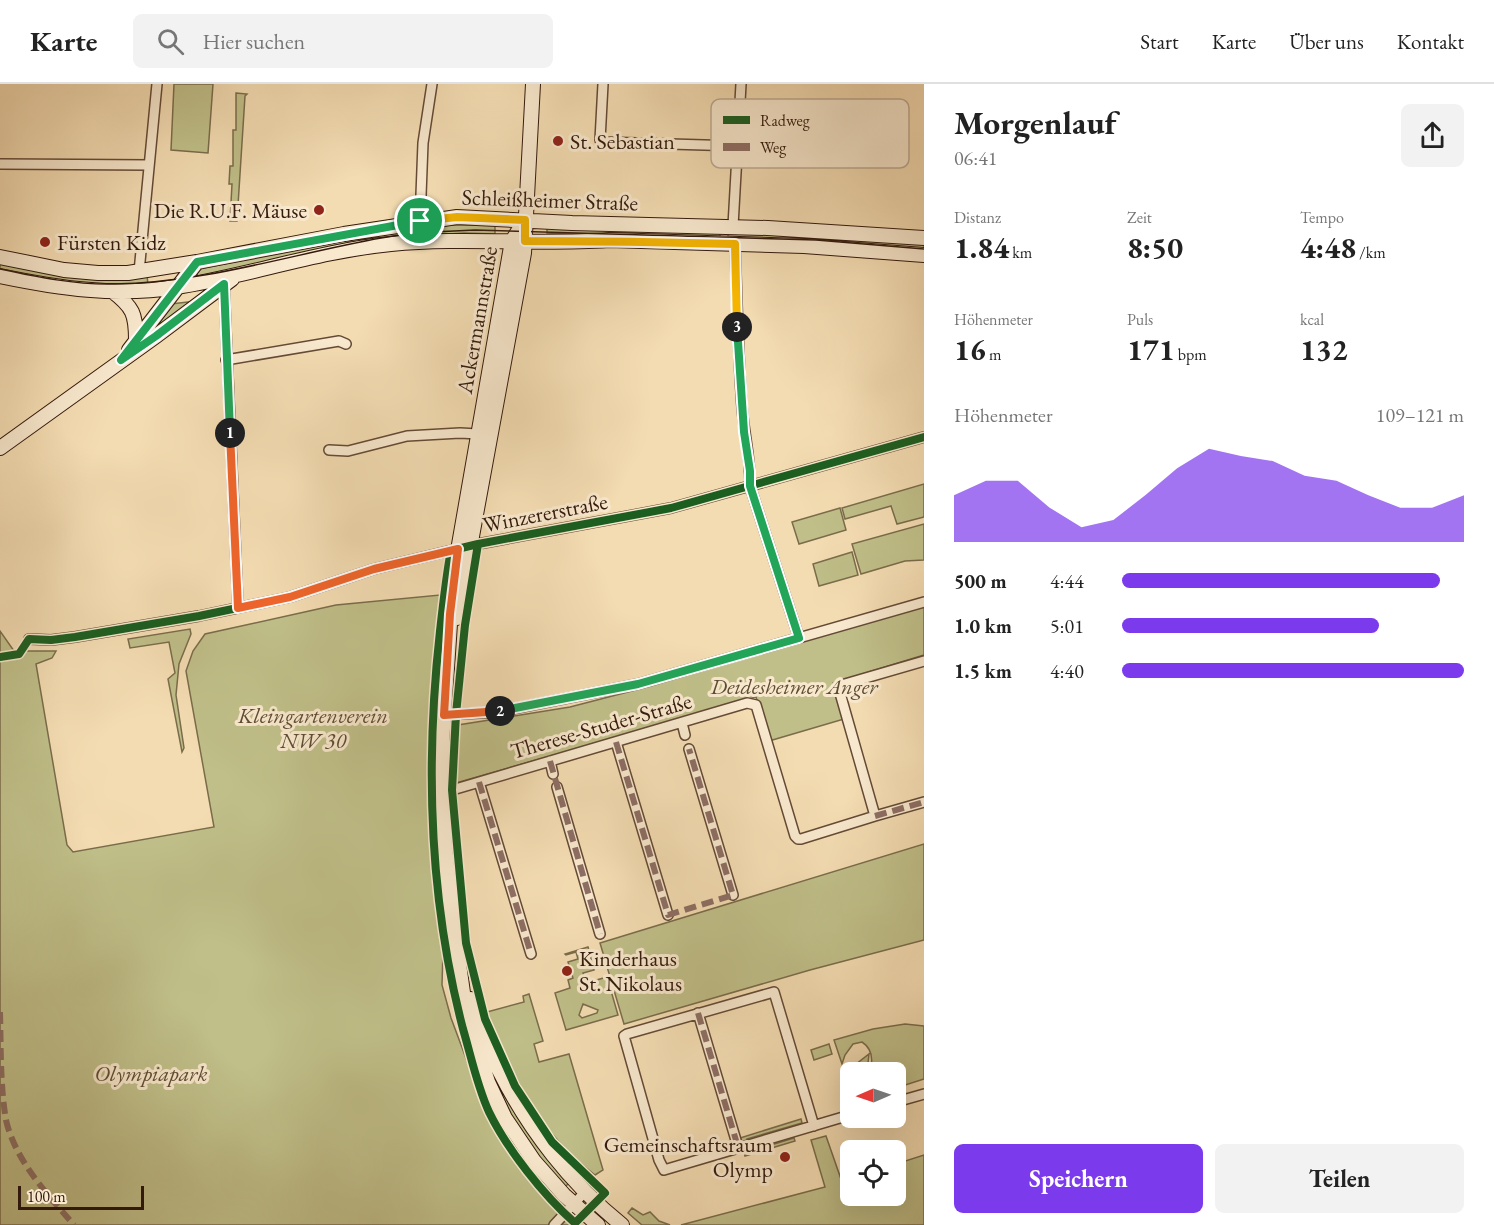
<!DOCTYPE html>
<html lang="de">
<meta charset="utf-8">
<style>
body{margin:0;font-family:"EB Garamond",serif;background:#f2f2f2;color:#222;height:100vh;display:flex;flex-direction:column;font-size:22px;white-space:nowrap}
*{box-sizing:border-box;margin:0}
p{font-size:20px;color:#767676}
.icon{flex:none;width:33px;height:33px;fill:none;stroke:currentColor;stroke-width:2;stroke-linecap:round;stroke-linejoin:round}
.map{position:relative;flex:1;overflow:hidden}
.drawer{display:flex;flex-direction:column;background:#fff;width:570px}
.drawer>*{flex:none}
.needle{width:39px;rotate:268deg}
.buttons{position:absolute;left:840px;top:978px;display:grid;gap:12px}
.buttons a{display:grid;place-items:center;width:66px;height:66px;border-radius:9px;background:#fff;box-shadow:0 6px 24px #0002;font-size:30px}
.scale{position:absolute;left:18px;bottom:15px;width:126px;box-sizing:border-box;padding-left:6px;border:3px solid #341a0d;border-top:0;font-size:16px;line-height:21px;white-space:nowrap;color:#341a0d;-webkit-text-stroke:4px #f8e8cd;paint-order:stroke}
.pin{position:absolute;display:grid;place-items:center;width:51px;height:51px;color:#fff;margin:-26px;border:3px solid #fff;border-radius:50%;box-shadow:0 2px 6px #0007}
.km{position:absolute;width:30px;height:30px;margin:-15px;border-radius:50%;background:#222;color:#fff;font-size:16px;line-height:30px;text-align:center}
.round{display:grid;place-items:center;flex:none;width:63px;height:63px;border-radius:9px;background:#f2f2f2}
.overview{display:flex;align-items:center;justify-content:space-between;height:102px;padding:0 30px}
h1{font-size:33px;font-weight:700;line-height:45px}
.stats{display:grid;grid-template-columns:repeat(3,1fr);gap:9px;height:102px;padding:6px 30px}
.stats div{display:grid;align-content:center}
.stats b{font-size:30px;font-weight:700}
.stats small{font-size:16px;font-weight:400}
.stats p{font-size:16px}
.chart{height:168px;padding:12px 30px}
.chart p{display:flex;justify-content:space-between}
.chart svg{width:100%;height:108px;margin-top:6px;fill:#7c3aed;opacity:.7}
.cta{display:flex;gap:12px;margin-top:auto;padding:12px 30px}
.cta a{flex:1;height:69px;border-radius:9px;background:#7c3aed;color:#fff;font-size:24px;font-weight:700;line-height:69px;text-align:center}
.cta a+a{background:#f2f2f2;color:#222}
ul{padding:0 30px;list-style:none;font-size:20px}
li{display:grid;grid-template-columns:96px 72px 1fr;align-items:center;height:45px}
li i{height:15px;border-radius:8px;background:#7c3aed}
header{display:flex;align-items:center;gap:36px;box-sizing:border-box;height:84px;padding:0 30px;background:#fff;border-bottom:2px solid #e0e0e0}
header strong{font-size:28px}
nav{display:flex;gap:33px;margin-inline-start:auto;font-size:21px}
.search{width:420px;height:54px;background:#f2f2f2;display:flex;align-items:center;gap:15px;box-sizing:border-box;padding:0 21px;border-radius:9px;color:#767676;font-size:22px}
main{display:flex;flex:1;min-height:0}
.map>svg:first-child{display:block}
.green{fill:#c0bf89;stroke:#7a6c4b;stroke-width:1.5;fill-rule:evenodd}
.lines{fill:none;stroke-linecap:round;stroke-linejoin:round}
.street-casing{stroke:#644a36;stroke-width:12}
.secondary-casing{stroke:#341a0d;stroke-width:16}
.street{stroke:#f8e8cd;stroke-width:9}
.secondary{stroke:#f8e8cd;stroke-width:14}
.tram{stroke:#341a0d;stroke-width:1.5}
.quiet{stroke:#8d6e63;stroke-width:6;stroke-dasharray:12 6;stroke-linecap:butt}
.cycleway-casing{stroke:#f8e8cd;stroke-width:11}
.cycleway{stroke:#1b5e20;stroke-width:8}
.split-1-casing{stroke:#fff;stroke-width:12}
.split-2-casing{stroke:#fff;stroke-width:12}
.split-3-casing{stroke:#fff;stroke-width:12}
.split-4-casing{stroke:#fff;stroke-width:12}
.split-1{stroke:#22a559;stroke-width:8}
.split-2{stroke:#f0652b;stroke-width:8}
.split-3{stroke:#22a559;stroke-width:8}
.split-4{stroke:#f5b400;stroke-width:8}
.poi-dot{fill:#8f2418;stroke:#f8e8cd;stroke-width:2}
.labels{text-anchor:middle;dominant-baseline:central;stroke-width:6;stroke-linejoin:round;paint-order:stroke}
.poi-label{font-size:22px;fill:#341a0d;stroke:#f8e8cd;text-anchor:start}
.street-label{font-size:22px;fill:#341a0d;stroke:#f8e8cd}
.park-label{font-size:22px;font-style:italic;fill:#5e4c32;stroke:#f8e8cd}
.key{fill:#f8e8cd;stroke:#bdaa93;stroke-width:1.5}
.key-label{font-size:16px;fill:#341a0d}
</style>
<header>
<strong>Karte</strong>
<div class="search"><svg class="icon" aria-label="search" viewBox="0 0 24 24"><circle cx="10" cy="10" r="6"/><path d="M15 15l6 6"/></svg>Hier suchen</div>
<nav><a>Start</a><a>Karte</a><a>Über uns</a><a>Kontakt</a></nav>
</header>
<main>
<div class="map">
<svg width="924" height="1141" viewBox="0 0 924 1141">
<rect width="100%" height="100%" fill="#f4dcb2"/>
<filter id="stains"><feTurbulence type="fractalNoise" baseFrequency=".00333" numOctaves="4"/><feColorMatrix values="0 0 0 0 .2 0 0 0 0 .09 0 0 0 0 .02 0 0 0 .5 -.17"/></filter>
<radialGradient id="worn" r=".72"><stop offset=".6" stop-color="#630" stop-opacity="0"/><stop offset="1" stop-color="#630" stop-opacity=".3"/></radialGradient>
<path class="green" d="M174,0H213L208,69L171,66Z
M236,9L247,10L245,12L237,137H230L232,100H229L230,82H233V46H236Z
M446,141H495V150L464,149L417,152L198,193L196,187L200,185L257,173L263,169Z
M547,144L720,146V157L547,149Z
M728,145L924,159V166L728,157Z
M0,177L147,190L148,202H101L0,188Z
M196,217L143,258L171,220Z
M924,400V433L897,440L891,422L845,435L842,424Z
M840,424L846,446L799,460L792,438Z
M924,440V476L905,477L861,490L852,460Z
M852,468L858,491L819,502L813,480Z
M440,511L428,659V713L431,769L443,866L442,901L451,934L483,1020L507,1063L541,1106L578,1141H0V547L14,567H56L52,574L36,580L67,761L73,768L214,743L186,587L193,567L205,550L336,521Z
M924,523V571L833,599L844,635L769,657L756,613L456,699L458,641L570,623L651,602L795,559Z
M190,545L191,550L179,580L176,611L184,664L182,668L168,595L175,589L169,558L130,564L128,555Z
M924,760V856L810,886L624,940L600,859Z
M588,863L594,886L583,889L586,899L607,893L618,931L566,946L555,909L570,904L568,896L573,894L568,878L578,875L576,868L566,871L565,870ZM583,920L598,926L597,929L582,934L579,931Z
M529,910L543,957L534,960L539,978L569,970L603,1086L595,1091C540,1051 511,990 487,928L524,918L523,912Z
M475,940L569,1099L564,1104L548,1087L501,1018Z
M905,940L924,942V995L896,1004V988H870C873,977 873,965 862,958L853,960L845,971L842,980L834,956L873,945Z
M829,960L832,970L814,976L811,966Z
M869,970L867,988H850V996L846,988Z
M480,989L492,1019L493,1027L504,1047L537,1091L535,1092C508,1059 492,1033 478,992Z
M801,1035L802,1039L747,1055L748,1058L741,1060L740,1054Z
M826,1052L841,1095L850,1093V1112H896V1080L924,1071V1141H681L825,1103L811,1056Z
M794,1054L795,1057L745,1072L744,1069Z
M632,1124L643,1131L650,1128L659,1137L670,1141H642L628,1129Z"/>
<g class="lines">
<g class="street-casing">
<path id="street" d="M603,0L600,56L603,58L738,62
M0,80L149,81
M420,137L423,59L432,0
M733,142L741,0
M735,161C737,215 738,269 742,323C744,350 751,376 750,402L799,554
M139,188L157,0
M224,200L238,524
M226,276L339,257L346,260
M329,366L348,367L407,352L460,349L478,350
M29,555L51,556L75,553L199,532L290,513L374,485L478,460L671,424L924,353
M444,631L497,628L638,600L924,518
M682,639L685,651
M616,658L668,831
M689,665L733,811
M550,677L553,690
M479,698L531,870
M557,703L600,850
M442,709L747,619L756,621L795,752L798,755H801L875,732L838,602L924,577
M875,732L924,718
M698,929L738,1063
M896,1018L924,1010
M814,1042L774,908L627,950L624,952L659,1076L664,1086L850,1031
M554,1141L585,1108"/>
</g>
<g class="secondary-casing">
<path id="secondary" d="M525,136L512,157L453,495L442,659L445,762L451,822L464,916L470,943L488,998L505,1034L534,1077L564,1111L598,1141
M0,173L64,186L98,189H128L197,178L344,150L457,133L572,139L768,144L924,154
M0,192C58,204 117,213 176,203C248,192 318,167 391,160C463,153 536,161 609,156L804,162L924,171
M112,207C133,223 136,230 136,256
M129,266L197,178
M0,364L156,252L232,195
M457,534L524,169L533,0
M471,915C480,940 488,965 500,988C529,1046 571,1100 622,1141"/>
</g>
<use href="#street" class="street"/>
<use href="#secondary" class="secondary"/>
<path class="tram" d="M0,185C37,193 76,201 114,200C205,199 292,170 381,154L412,149L475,146L816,156L924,165"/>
<path class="quiet" d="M616,658L668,831L733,811L689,665
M550,677L600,850
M479,698L531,870
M875,732L924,718
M0,928C1,964 0,1001 6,1036C15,1076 47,1110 74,1141
M698,929L738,1063"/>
<g class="cycleway-casing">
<path id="cycleway" d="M224,200L238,524
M451,466C446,493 443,520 440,547C425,681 429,815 463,945C471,972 477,1002 489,1028C507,1065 544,1112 575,1139L605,1109L552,1058L515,1002L485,935L466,859L452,706L456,630L465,541L478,460
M0,573L19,570L29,555L51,556L75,553L199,532L290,513L374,485L478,460L671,424L924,353"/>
</g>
<use href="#cycleway" class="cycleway"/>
</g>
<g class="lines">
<g class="split-1-casing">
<path id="split-1" d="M230,349L224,200L156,252L121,276L197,178L420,137"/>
</g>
<g class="split-2-casing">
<path id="split-2" d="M230,349L238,524L290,513L374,485L458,465L450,530L444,631L500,627"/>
</g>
<g class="split-3-casing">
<path id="split-3" d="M500,627L638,600L799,554L750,402V387L744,348L737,243"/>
</g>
<g class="split-4-casing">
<path id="split-4" d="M420,137L457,133L525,136V157C595,157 665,158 735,160L737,243"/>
</g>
<use href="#split-1" class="split-1"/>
<use href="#split-2" class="split-2"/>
<use href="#split-3" class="split-3"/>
<use href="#split-4" class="split-4"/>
</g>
<g class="poi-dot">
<circle cx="558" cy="57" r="6"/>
<circle cx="319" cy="126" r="6"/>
<circle cx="45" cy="158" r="6"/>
<circle cx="567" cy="887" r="6"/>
<circle cx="785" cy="1073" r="6"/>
</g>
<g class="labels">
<g class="poi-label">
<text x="570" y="57">St. Sebastian</text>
<text x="307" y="126" text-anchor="end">Die R.U.F. Mäuse</text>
<text x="57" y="158">Fürsten Kidz</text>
<text x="579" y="874">Kinderhaus<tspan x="579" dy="25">St. Nikolaus</tspan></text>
<text x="773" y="1060" text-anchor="end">Gemeinschaftsraum<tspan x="773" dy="25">Olymp</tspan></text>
</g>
<g class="street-label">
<text transform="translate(550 116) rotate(2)">Schleißheimer Straße</text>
<text transform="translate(477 236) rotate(-80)">Ackermannstraße</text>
<text transform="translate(545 429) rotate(-11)">Winzererstraße</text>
<text transform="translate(601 642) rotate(-16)">Therese-Studer-Straße</text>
</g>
<g class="park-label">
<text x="794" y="602">Deidesheimer Anger</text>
<text x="313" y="631">Kleingartenverein<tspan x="313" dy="25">NW 30</tspan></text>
<text x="151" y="989">Olympiapark</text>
</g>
</g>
<rect x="711" y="15" width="198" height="69" rx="9" class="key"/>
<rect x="723" y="32" width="27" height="8" fill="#1b5e20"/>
<rect x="723" y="59" width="27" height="8" fill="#8d6e63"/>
<g class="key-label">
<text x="760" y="42">Radweg</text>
<text x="760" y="69">Weg</text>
</g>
<rect width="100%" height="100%" filter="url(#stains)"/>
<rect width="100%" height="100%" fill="url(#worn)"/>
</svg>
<div class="buttons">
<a><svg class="needle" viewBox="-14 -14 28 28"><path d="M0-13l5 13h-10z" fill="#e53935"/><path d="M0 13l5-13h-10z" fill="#767676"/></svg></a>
<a><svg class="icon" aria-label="locate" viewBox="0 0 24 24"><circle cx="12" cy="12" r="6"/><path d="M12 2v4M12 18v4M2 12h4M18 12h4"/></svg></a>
</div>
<div class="scale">100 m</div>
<div class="pin" style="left:420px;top:137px;background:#1e9e55"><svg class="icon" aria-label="arrive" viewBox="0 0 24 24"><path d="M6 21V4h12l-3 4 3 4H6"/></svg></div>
<b class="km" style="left:230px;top:349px">1</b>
<b class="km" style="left:500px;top:627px">2</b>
<b class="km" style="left:737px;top:243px">3</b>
</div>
<section class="drawer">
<div class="overview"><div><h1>Morgenlauf</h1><p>06:41</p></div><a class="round"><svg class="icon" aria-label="share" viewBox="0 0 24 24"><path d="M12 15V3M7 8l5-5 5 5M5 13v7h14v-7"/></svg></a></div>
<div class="stats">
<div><p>Distanz</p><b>1.84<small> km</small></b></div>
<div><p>Zeit</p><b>8:50</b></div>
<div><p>Tempo</p><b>4:48<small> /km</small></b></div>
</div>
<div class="stats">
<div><p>Höhenmeter</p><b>16<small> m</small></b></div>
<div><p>Puls</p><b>171<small> bpm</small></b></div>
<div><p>kcal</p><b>132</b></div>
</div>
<div class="chart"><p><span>Höhenmeter</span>109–121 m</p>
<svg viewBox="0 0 160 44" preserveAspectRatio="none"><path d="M0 44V25L10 19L20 19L30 30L40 38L50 35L60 25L70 14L80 6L90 9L100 11L110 17L120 19L130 25L140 30L150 30L160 25V44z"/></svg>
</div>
<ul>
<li><b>500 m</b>4:44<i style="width:93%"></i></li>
<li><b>1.0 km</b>5:01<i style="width:75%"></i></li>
<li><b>1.5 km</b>4:40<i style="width:100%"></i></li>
</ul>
<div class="cta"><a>Speichern</a><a>Teilen</a></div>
</section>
</main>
